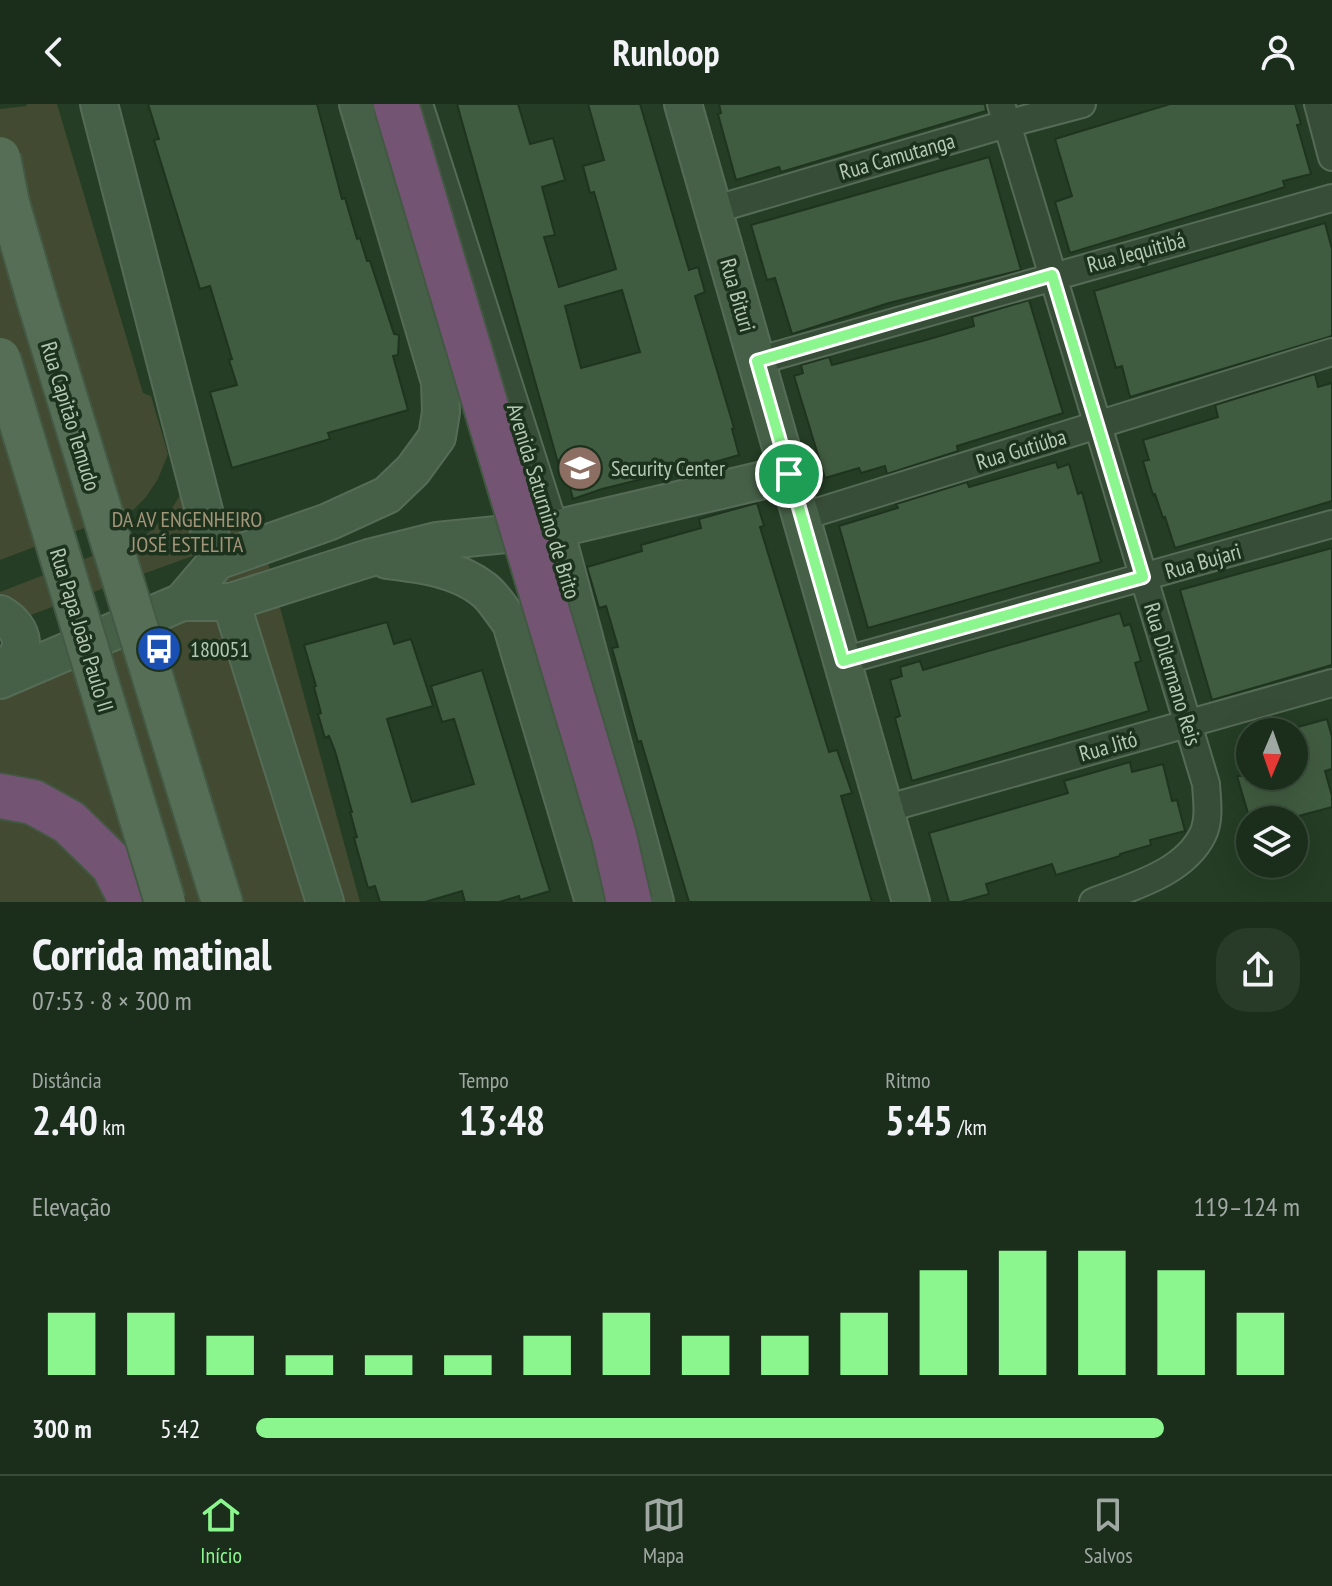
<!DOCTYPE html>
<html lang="pt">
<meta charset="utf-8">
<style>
body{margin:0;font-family:"PT Sans Narrow",sans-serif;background:#283a28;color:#f1f3f6;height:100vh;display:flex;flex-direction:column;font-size:30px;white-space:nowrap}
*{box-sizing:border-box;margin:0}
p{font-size:26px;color:#a0a8a3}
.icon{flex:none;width:44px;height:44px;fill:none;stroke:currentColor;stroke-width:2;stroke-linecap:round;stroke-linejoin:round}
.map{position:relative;height:798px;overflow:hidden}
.panel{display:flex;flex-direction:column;background:#1b2e1b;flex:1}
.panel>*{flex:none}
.needle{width:52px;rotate:182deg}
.controls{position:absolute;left:1236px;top:614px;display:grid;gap:16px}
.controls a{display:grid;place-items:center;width:72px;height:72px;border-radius:50%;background:#1b2e1b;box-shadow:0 8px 32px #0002,0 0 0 2px #394a3a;font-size:40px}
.pin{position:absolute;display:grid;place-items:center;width:68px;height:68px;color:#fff;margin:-34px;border:4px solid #fff;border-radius:50%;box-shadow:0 2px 8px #0007}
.round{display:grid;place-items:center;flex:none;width:84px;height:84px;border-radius:32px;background:#283a28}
.overview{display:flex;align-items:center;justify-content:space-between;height:136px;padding:0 32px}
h1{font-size:44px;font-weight:800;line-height:60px}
.metrics{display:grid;grid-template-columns:repeat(3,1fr);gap:12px;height:136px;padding:8px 32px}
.metrics div{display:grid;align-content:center}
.metrics b{font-size:40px;font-weight:800}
.metrics small{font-size:22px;font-weight:400}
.metrics p{font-size:22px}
.chart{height:224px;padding:16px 32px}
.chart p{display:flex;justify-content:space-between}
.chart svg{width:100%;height:144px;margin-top:8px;stroke:#8bf68d;stroke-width:6}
ul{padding:0 32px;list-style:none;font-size:26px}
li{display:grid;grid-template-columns:128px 96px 1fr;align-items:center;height:60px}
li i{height:20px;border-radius:10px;background:#8bf68d}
header{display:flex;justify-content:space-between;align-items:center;height:104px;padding:0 32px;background:#1b2e1b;font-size:36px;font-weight:800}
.dock{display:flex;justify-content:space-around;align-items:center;height:112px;border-top:2px solid #394a3a;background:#1b2e1b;font-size:22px;color:#a0a8a3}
.dock a{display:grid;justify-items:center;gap:4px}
.dock .active{color:#8bf68d}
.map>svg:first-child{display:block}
.green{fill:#424a31}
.building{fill:#405c40;stroke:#1f341f;stroke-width:2;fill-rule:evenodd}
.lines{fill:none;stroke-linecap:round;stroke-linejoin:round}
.street-casing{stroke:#566b56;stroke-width:30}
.secondary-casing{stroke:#566b56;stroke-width:40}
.primary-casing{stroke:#445944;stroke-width:44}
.highway-casing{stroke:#435843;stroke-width:48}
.street{stroke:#384d38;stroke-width:26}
.secondary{stroke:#466047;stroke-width:36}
.primary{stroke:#566d56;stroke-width:40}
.highway{stroke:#735573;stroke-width:44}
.primary-bridge-casing{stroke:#445944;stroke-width:44;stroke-linecap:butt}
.highway-bridge-casing{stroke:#435843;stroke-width:48;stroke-linecap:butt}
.primary-bridge{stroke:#566d56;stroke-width:40}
.highway-bridge{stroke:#735573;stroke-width:44}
.route-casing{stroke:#fff;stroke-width:16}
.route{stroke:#8bf68d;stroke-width:10}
.labels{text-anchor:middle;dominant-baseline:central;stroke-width:7;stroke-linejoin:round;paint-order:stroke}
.street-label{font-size:22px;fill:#b4c8b4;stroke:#1d321d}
.poi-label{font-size:22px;fill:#b4c8b4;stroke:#1d321d;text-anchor:start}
.park-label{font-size:22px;fill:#a3957a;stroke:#1d321d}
</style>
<header><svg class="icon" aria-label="back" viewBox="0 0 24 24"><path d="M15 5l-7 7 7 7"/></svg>Runloop<svg class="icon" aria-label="person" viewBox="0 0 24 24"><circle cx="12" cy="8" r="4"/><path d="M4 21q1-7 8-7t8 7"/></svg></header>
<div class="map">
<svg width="1332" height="798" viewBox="0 0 1332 798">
<rect width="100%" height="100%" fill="#243d24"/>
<path class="green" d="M27,0H57L143,289L151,292L168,350L158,375L146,393L134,405L0,456V5L26,2Z
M184,385L224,422L247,428L198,450L0,522V488L146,431L169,409Z
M268,459L360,798H0V557L248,463Z"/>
<path class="building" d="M148,0H317L342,95L345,94L357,135L360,134L367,157H370L394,230L399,231L398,251L393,252L408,306L328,329L330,335L232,364L210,288L237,281L229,256L232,255L210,182L200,185L154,36L159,35Z
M457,0H518L530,40L553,34L565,76L542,83L555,131L544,133L559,183L616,165L594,88L590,89L583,62L604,56L588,0H640L689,166L698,163L705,188L695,192L734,324L732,325L739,351L680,368L679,366L602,385L573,395L567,372L562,373ZM622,186L640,248L581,264L565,202Z
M719,0H985L986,7L781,68L779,63L736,76L718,10L721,9Z
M1170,0H1295L1301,20L1297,21L1311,70L1283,77L1285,83L1070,149L1055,98L1072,92L1055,35Z
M989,53L1021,166L889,199L792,230L775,174L767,176L751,121Z
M1325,119L1332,145V232L1130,293L1122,262L1116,264L1094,187Z
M1029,196L1063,309L957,342L958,347L887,370L885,362L861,369L859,364L825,374L794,272L803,269L801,261L829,253L832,261L926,236L974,222L972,213Z
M1315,270L1318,283L1332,279V397L1175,444L1165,413L1163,414L1155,390L1153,391L1143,357L1149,356L1143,336L1218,313L1215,301Z
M1056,358L1058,364L1069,360L1078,390L1082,388L1101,458L868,524L839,422L898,404L896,400L967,378L969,383Z
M757,399L764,422L760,423L829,648L837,646L852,689L841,692L872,798H689L641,637L638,638L612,544L618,543L606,502L599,504L587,463L642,447L641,441L701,424L699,415Z
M1332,444V561L1212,596L1180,486Z
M1120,509L1124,522L1130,520L1141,557L1135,559L1149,607L912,677L895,614L900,612L890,576L902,572L900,563L920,557L923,566Z
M387,518L394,540L411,535L433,602L387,615L412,698L474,680L454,615L442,618L431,582L482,566L550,787L520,796L519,792L499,798H465L462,787L425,798H380L375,782L368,784L354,734L357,733L350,708H352L335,647L329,632L325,634L318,610L321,609L314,583L316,582L304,541Z
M1327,615L1332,633V665L1325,667L1332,692V703L1284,716H1250L1237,672H1294V624Z
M1130,658L1132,668L1163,660L1172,697L1177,696L1185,727L1150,736L1151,741L1120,750V752L1056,771L1052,760L986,780L989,790L960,798H949L929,729L1068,689L1064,677Z"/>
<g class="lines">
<g class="street-casing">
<path id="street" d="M419,0L555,425
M1001,0L1206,680C1207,696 1210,715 1203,730C1184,770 1130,783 1093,798
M1318,0L1332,53
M713,106L1006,20L1082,0
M757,257L1332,94
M801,413L1332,248
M843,557L1332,420
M885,705L1332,579"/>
</g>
<g class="secondary-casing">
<path id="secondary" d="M99,0L217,457
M683,0L911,798
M555,425L655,798
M387,456C420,460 456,464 483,485C494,493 503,509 511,519L594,798
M182,498L217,457L328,418L387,391L413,366L437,333L441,308L440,278L358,0
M231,498L325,798
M0,510C25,524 31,552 0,564
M0,576L182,498H231L369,454L437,437L555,425L789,370"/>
</g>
<g class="primary-casing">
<path id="primary" d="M201,731L222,798"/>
</g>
<g class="highway-casing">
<path id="highway" d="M0,692L33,698L69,718L113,761L132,798"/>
</g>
<use href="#street" class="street"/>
<use href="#secondary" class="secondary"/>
<use href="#primary" class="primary"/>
<use href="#highway" class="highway"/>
<g class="primary-bridge-casing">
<path id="primary-bridge" d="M0,53L9,99L38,199L201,731
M0,254L165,798"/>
</g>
<g class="highway-bridge-casing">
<path id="highway-bridge" d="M396,0L614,732L629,798"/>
</g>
<use href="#primary-bridge" class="primary-bridge"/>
<use href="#highway-bridge" class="highway-bridge"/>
</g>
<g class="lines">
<g class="route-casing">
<path id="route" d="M1052,171L1143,473L843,557L757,257Z"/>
</g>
<use href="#route" class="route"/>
</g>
<defs>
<g id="school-disc" transform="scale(2.3)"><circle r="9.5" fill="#8d6e63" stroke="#1d321d"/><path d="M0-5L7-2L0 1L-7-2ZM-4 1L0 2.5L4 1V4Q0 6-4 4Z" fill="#fff"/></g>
<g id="bus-disc" transform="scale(2.3)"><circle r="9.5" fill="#1a4fb4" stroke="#1d321d"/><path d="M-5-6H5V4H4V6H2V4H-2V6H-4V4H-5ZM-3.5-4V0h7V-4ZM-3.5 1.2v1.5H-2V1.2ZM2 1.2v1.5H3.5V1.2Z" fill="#fff"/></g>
</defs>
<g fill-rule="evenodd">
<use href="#school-disc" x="580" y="364"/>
<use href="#bus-disc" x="159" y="545"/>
</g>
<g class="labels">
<g class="street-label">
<text transform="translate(897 52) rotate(-16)">Rua Camutanga</text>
<text transform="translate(1136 148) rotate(-15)">Rua Jequitibá</text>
<text transform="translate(738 191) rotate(74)">Rua Bituri</text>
<text transform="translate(71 312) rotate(73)">Rua Capitão Temudo</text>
<text transform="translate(1021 345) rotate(-17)">Rua Gutiúba</text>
<text transform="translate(544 397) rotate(73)">Avenida Saturnino de Brito</text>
<text transform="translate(1203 457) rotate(-16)">Rua Bujari</text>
<text transform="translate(82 526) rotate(73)">Rua Papa João Paulo II</text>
<text transform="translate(1173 570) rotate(73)">Rua Dilermano Reis</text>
<text transform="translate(1108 642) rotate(-16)">Rua Jitó</text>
</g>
<g class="poi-label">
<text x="611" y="364">Security Center</text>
<text x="190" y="545">180051</text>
</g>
<g class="park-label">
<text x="187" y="415">DA AV ENGENHEIRO<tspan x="187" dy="25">JOSÉ ESTELITA</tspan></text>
</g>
</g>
</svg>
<div class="controls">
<a><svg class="needle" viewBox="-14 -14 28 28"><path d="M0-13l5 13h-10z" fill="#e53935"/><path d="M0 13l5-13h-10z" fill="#a0a8a3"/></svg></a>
<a><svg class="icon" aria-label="layers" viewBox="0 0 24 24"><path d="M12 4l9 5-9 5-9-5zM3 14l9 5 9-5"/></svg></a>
</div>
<div class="pin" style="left:789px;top:370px;background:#1e9e55"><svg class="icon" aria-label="arrive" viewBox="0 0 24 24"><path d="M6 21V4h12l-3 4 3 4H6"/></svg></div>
</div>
<section class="panel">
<div class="overview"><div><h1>Corrida matinal</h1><p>07:53 · 8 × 300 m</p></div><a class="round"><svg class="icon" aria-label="share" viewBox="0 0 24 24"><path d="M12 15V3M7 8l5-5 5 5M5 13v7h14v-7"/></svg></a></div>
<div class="metrics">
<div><p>Distância</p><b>2.40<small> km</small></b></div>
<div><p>Tempo</p><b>13:48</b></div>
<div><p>Ritmo</p><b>5:45<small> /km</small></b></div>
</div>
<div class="chart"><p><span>Elevação</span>119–124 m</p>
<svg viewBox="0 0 160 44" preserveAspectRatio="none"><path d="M5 44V25M15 44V25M25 44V32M35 44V38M45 44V38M55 44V38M65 44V32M75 44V25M85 44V32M95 44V32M105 44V25M115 44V12M125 44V6M135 44V6M145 44V12M155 44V25"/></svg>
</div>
<ul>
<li><b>300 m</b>5:42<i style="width:87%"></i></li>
</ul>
</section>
<nav class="dock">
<a class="active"><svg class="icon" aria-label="home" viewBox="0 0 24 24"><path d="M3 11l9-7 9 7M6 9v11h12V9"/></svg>Início</a>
<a><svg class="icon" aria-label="map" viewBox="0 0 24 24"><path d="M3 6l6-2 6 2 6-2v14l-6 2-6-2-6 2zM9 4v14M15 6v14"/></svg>Mapa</a>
<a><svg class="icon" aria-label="saved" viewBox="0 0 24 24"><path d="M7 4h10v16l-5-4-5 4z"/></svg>Salvos</a>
</nav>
